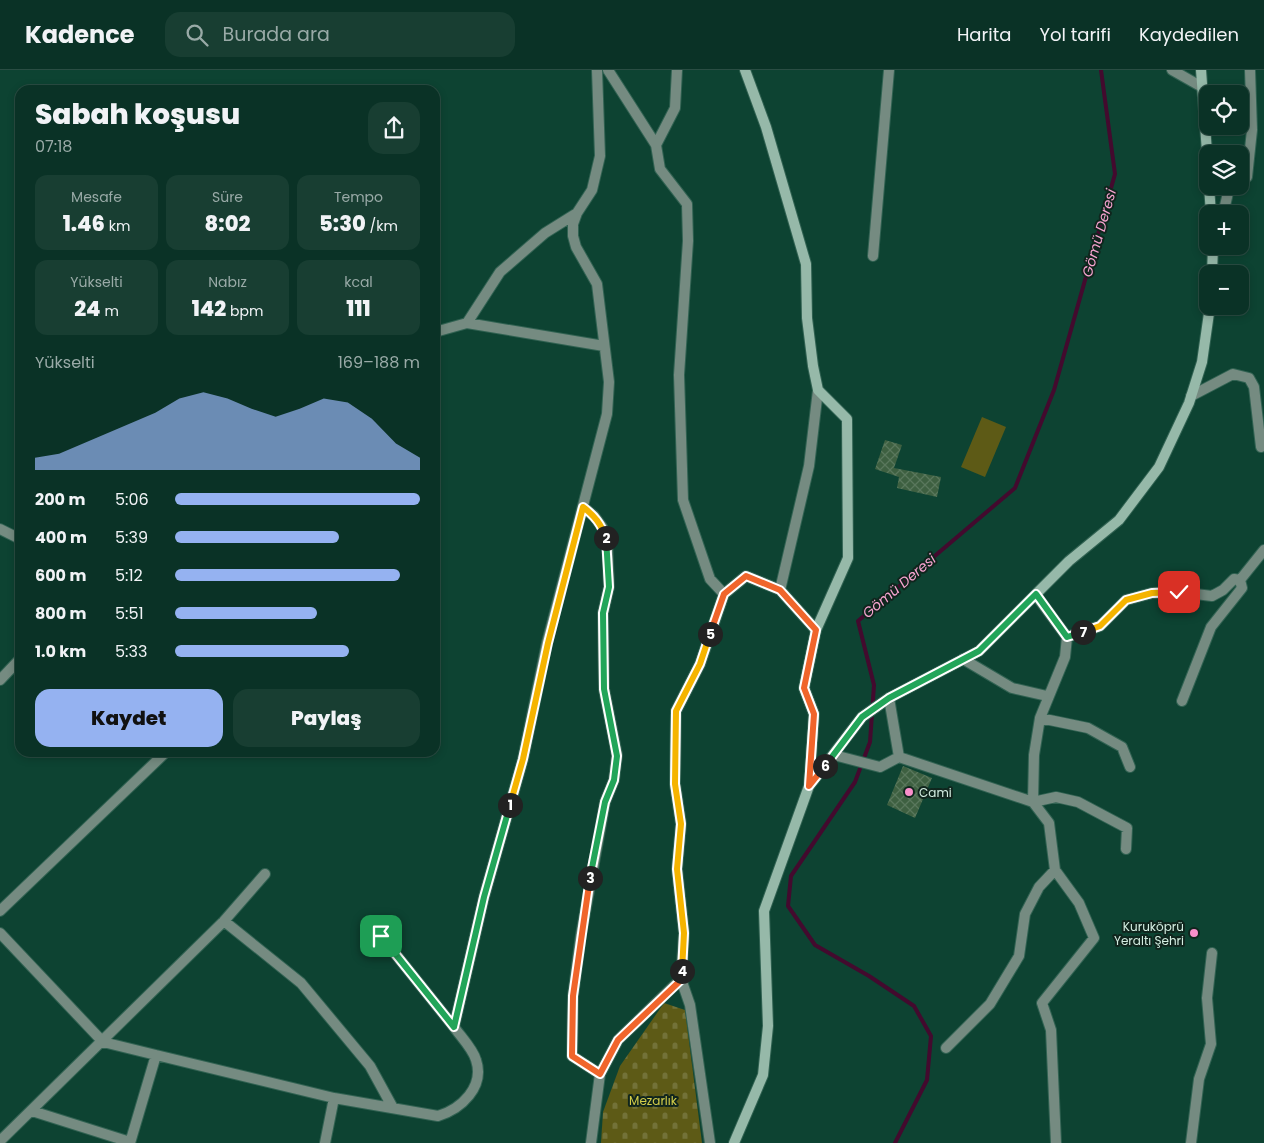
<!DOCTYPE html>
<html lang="tr">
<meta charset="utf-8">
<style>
body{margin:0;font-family:Poppins,sans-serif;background:#183e32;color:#f1f3f6;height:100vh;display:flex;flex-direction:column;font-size:19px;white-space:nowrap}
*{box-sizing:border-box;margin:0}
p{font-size:16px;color:#99aaa7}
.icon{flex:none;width:28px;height:28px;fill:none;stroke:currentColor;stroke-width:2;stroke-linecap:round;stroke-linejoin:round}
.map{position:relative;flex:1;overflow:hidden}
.drawer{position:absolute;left:15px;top:15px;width:425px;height:672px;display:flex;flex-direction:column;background:#0a3226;border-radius:15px;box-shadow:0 2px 8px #0003,0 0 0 1px #2a4d43}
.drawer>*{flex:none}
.tools{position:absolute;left:1199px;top:15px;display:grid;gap:10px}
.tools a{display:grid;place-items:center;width:50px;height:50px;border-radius:10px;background:#0a3226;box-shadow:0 2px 8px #0003,0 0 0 1px #2a4d43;font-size:25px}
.pin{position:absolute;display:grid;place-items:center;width:42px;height:42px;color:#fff;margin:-21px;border-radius:10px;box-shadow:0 2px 8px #0006}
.km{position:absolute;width:25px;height:25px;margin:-12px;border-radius:50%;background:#222;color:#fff;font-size:14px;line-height:25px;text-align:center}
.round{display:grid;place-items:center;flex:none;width:52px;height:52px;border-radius:15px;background:#183e32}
.head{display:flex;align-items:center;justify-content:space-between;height:85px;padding:0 20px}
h1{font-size:28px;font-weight:800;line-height:38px}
.stats{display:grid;grid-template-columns:repeat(3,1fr);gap:8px;height:85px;padding:5px 20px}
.stats div{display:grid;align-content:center;border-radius:12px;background:#183e32;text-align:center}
.stats b{font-size:21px;font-weight:800}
.stats small{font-size:14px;font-weight:400}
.stats p{font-size:14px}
.chart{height:140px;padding:10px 20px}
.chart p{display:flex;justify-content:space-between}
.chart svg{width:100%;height:90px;margin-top:5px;fill:#95b2f1;opacity:.7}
.primary-button{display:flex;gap:10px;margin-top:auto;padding:10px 20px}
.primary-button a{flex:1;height:58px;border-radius:15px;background:#95b2f1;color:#111;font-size:20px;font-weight:800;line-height:58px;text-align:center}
.primary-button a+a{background:#183e32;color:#f1f3f6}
ul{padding:0 20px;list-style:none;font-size:16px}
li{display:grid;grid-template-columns:80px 60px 1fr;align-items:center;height:38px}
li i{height:12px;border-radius:6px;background:#95b2f1}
header{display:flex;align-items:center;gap:30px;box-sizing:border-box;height:70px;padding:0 25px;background:#0a3226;border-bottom:1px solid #2a4d43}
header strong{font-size:24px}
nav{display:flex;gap:28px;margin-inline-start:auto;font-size:18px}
.search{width:350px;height:45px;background:#183e32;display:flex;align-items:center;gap:12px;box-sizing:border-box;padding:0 18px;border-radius:15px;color:#99aaa7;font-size:19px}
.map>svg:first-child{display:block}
.grass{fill:#5d5a16}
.cemetery{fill:url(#cemetery-stones)}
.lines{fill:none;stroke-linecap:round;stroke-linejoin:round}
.stream{stroke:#430a2e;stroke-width:4}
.building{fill:url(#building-cross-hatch)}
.street-casing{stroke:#316252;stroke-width:12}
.secondary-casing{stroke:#316252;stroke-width:12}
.street{stroke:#758b81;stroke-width:10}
.secondary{stroke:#96b9a9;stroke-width:10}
.split-1-casing{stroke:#fff;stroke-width:10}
.split-2-casing{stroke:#fff;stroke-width:10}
.split-3-casing{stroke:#fff;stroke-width:10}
.split-4-casing{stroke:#fff;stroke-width:10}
.split-5-casing{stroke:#fff;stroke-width:10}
.split-6-casing{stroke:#fff;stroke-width:10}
.split-7-casing{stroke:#fff;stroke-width:10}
.split-8-casing{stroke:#fff;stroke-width:10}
.split-1{stroke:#22a559;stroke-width:6}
.split-2{stroke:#f5b400;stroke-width:6}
.split-3{stroke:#22a559;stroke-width:6}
.split-4{stroke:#f0652b;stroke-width:6}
.split-5{stroke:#f5b400;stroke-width:6}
.split-6{stroke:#f0652b;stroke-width:6}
.split-7{stroke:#22a559;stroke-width:6}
.split-8{stroke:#f5b400;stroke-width:6}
.poi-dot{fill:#f98fca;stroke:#10251d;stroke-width:2}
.labels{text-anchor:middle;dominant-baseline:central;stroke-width:4;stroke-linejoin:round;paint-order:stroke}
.poi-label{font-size:12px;fill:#d4eee2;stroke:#10251d;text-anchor:start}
.park-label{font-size:12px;fill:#d3cd49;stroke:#10251d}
.water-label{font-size:14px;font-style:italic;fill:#f8a4d1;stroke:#10251d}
</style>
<header>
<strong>Kadence</strong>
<div class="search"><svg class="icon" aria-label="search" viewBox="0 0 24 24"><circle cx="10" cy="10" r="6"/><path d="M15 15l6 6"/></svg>Burada ara</div>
<nav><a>Harita</a><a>Yol tarifi</a><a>Kaydedilen</a></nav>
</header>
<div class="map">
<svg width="1264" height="1073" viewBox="0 0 1264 1073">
<defs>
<pattern id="cemetery-stones" width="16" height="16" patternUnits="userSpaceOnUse" patternTransform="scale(1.25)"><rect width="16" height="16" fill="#5d5a16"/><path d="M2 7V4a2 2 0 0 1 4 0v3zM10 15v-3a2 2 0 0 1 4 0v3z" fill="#737238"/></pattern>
<pattern id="building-cross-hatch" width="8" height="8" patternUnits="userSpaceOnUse" patternTransform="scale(1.25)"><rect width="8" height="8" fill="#3e6041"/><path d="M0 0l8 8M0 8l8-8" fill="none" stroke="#59775c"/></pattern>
</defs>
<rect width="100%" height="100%" fill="#0d4332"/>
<path class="grass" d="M982,347L1006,357L985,407L961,397Z"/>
<path class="cemetery" d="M664,933L685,940L702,1073H601L603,1042L620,996Z"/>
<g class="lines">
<path class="stream" d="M895,1073L927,1010L931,966L914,936L869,906L815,875L788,836L791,806L855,712L870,672L874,615L858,551L1015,418L1054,320L1115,104L1101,0"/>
</g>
<path class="building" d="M885,370L902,375L894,398L941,407L937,427L897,418L899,407L875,399Z
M903,696L932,708L915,748L887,735Z"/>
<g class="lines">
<g class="street-casing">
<path id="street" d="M608,0L656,75L660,99L687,134L688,171L679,305L683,430L710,509L724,524
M1172,0L1202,17
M656,75L675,38L677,0
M1240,113L1247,107L1252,60L1250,0
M1223,144L1228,123L1236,116
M873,186L889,0
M467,253L604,276
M435,262L467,253L500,202L545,163L577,143
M1191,326L1233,304L1249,308L1254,317L1261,377
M583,437L594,446L602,457L607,470L609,517L603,543L604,619L617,685L614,710L605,732L581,865L573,926L572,986L600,1004
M0,459L20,469
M1240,510L1264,480
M780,520L809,396L818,320
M1036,525L1067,567L1065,587L1040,648L1034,685L1033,732L1056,727L1078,732L1127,758L1126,779
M1067,567L1100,556L1126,530L1152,523L1179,522L1212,526L1223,520L1234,509L1240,510L1242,518L1211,557L1182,631
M963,589L1012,618L1047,626
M0,610L20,589
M889,628L899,687
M1040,648L1088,658L1122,677L1130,697
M834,685L880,697L899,687L1033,732L1049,753L1055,800L1079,833L1094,868L1042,933L1051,960L1056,1073
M0,841L166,682
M224,851L301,913L370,996L393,1038
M0,863L103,972L156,985
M381,866L454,957
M946,978L990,934L1019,886L1025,844L1039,817L1055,800
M32,1041L130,1072
M0,1071L224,851L265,804
M130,1073L156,985L334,1028L438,1046C461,1039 485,1017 476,990C473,979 461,967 454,957L484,827L523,689L547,573L607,344L609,312L597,214L576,177L573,166V154L577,143L592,120L600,86L597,0
M325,1073L334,1028
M591,1073L600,1004L618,970L681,909
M710,1073L690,935L681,909L684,863L677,799L681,754L675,714L676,641L700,594L724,524L746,506L780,520L816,560
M1191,1073L1199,1009L1211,974L1207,928L1212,883"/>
</g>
<g class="secondary-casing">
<path id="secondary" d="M745,0L766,57L806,194L807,248L813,296L818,320L847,349L848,488L816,560L804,618L814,644L809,716
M1201,0L1208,96
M1209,116L1211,144
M1212,204L1213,176
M734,1073L763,1005L768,956L764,841L809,716L862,647L889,628L979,581L1069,491L1119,450L1159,397L1189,333L1202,292L1210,236"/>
</g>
<use href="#street" class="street"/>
<use href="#secondary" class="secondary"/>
</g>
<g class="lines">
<g class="split-1-casing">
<path id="split-1" d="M381,866L454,957L484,827L510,735"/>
</g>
<g class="split-2-casing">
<path id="split-2" d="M510,735L523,689L548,573L583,437C595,446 601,454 606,468"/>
</g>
<g class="split-3-casing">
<path id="split-3" d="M590,808L605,732L614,710L617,686L604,619L603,543L609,517L606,468"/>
</g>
<g class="split-4-casing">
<path id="split-4" d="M590,808L573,926L572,986L600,1004L618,970L681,910L682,901"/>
</g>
<g class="split-5-casing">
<path id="split-5" d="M682,901L684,863L677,799L681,754L675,714L676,641L700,594L710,564"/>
</g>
<g class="split-6-casing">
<path id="split-6" d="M710,564L724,524L746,506L780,520L816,560L804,618L814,644L809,716L825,696"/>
</g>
<g class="split-7-casing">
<path id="split-7" d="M825,696L862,647L889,628L979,581L1036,524L1067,567L1083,562"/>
</g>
<g class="split-8-casing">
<path id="split-8" d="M1083,562L1100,556L1126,530L1152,523L1179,522"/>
</g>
<use href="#split-1" class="split-1"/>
<use href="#split-2" class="split-2"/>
<use href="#split-3" class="split-3"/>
<use href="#split-4" class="split-4"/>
<use href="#split-5" class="split-5"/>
<use href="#split-6" class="split-6"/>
<use href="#split-7" class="split-7"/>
<use href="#split-8" class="split-8"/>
</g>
<g class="poi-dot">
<circle cx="909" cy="722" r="5"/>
<circle cx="1194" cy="863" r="5"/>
</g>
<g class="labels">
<g class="poi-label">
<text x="919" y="722">Cami</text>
<text x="1184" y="856" text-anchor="end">Kuruköprü<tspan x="1184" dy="14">Yeraltı Şehri</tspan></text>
</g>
<g class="park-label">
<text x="653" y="1030">Mezarlık</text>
</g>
<g class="water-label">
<text transform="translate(1099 163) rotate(-74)">Gömü Deresi</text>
<text transform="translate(899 516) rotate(-40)">Gömü Deresi</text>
</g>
</g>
</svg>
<div class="tools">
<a><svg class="icon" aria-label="locate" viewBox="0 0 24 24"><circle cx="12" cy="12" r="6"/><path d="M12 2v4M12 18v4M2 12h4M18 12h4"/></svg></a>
<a><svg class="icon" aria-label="layers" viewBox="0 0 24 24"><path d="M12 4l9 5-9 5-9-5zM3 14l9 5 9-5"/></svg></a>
<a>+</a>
<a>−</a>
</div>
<div class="pin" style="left:381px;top:866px;background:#1e9e55"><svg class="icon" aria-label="arrive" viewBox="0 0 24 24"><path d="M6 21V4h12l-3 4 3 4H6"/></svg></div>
<div class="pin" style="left:1179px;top:522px;background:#d93025"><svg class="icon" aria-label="check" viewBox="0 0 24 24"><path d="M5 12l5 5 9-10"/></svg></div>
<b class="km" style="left:510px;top:735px">1</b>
<b class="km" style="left:606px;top:468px">2</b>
<b class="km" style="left:590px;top:808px">3</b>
<b class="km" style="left:682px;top:901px">4</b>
<b class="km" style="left:710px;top:564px">5</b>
<b class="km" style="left:825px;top:696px">6</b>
<b class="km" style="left:1083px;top:562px">7</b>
<section class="drawer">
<div class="head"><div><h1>Sabah koşusu</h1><p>07:18</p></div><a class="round"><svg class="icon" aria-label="share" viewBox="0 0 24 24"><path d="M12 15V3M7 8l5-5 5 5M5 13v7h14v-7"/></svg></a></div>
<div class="stats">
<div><p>Mesafe</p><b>1.46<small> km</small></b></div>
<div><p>Süre</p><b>8:02</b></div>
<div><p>Tempo</p><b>5:30<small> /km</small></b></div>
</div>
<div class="stats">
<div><p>Yükselti</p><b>24<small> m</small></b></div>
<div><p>Nabız</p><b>142<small> bpm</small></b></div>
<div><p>kcal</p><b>111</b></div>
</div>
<div class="chart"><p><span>Yükselti</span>169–188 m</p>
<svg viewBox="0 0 160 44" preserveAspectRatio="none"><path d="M0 44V38L10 36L20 31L30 26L40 21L50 16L60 9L70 6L80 9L90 14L100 18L110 14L120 9L130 11L140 19L150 31L160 38V44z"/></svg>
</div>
<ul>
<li><b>200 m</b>5:06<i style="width:100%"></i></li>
<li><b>400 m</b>5:39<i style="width:67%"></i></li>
<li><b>600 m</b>5:12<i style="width:92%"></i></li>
<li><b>800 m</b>5:51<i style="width:58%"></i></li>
<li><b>1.0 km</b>5:33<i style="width:71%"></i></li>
</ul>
<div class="primary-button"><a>Kaydet</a><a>Paylaş</a></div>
</section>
</div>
